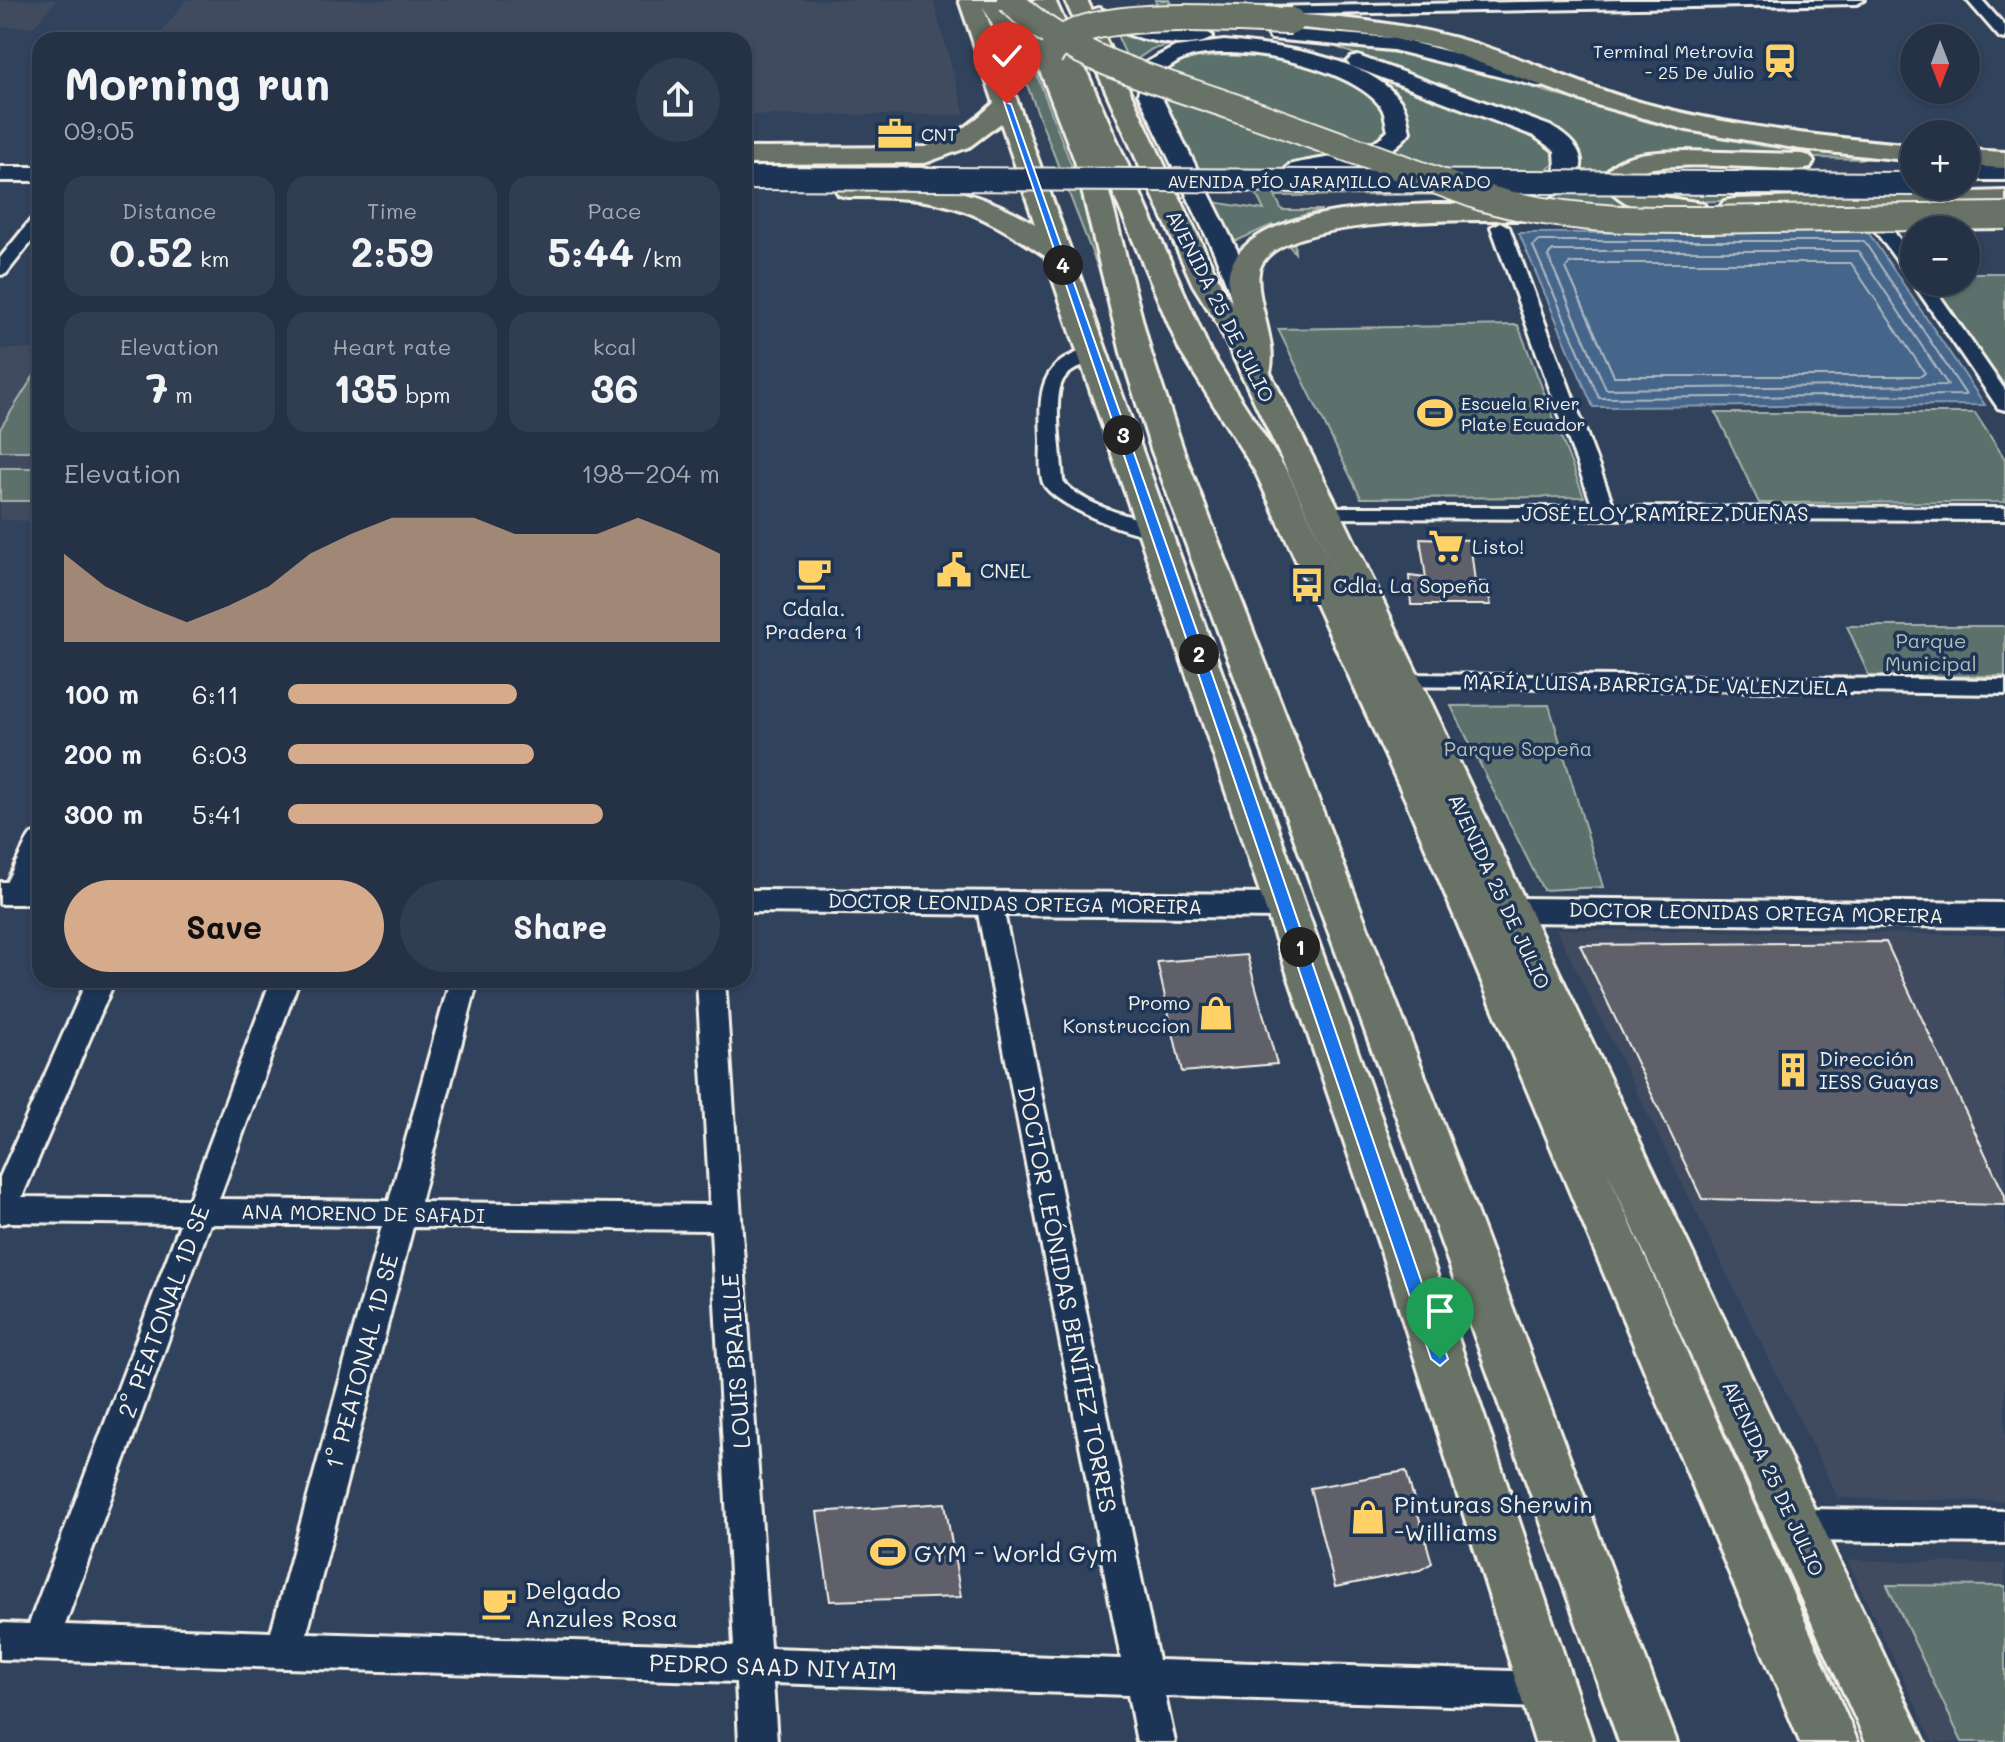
<!DOCTYPE html>
<meta charset="utf-8">
<style>
body{margin:0;font-family:Mali,sans-serif;background:#313e51;color:#f1f3f6;height:100vh;display:flex;flex-direction:column;font-size:30px;white-space:nowrap}
*{box-sizing:border-box;margin:0}
p{font-size:26px;color:#a3aab3}
.icon{flex:none;width:44px;height:44px;fill:none;stroke:currentColor;stroke-width:2;stroke-linecap:round;stroke-linejoin:round}
.map{position:relative;flex:1;overflow:hidden}
.panel{position:absolute;left:32px;top:32px;width:720px;height:956px;display:flex;flex-direction:column;background:#253246;border-radius:24px;box-shadow:0 2px 6px #0004,0 0 0 2px #424d5f}
.panel>*{flex:none}
.needle{width:52px;rotate:180deg}
.tools{position:absolute;left:1900px;top:24px;display:grid;gap:16px}
.tools a{display:grid;place-items:center;width:80px;height:80px;border-radius:50%;background:#253246;box-shadow:0 2px 6px #0004,0 0 0 2px #424d5f;font-size:40px}
.pin{position:absolute;display:grid;place-items:center;width:68px;height:68px;color:#fff;margin:-82px -34px;border-radius:50% 50% 50% 0;rotate:-45deg;box-shadow:0 0 8px #0007}
.pin .icon{rotate:45deg}
.km{position:absolute;width:40px;height:40px;margin:-20px;border-radius:50%;background:#222;color:#fff;font-size:22px;line-height:40px;text-align:center}
.round{display:grid;place-items:center;flex:none;width:84px;height:84px;border-radius:42px;background:#313e51}
.summary{display:flex;align-items:center;justify-content:space-between;height:136px;padding:0 32px}
h1{font-size:44px;font-weight:800;line-height:60px}
.figures{display:grid;grid-template-columns:repeat(3,1fr);gap:12px;height:136px;padding:8px 32px}
.figures div{display:grid;align-content:center;border-radius:20px;background:#313e51;text-align:center}
.figures b{font-size:40px;font-weight:800}
.figures small{font-size:22px;font-weight:400}
.figures p{font-size:22px}
.chart{height:224px;padding:16px 32px}
.chart p{display:flex;justify-content:space-between}
.chart svg{width:100%;height:144px;margin-top:8px;fill:#d6ab8b;opacity:.7}
.primary-button{display:flex;gap:16px;margin-top:auto;padding:16px 32px}
.primary-button a{flex:1;height:92px;border-radius:48px;background:#d6ab8b;color:#111;font-size:32px;font-weight:800;line-height:92px;text-align:center}
.primary-button a+a{background:#313e51;color:#f1f3f6}
ul{padding:0 32px;list-style:none;font-size:26px}
li{display:grid;grid-template-columns:128px 96px 1fr;align-items:center;height:60px}
li i{height:20px;border-radius:10px;background:#d6ab8b}
.map>svg:first-child{display:block}
.built{fill:#3f4b61}
.green{fill:#5c716c;stroke:#a8b1aa;stroke-width:2}
.water{fill:#44658a;stroke:#8a9db0;stroke-width:2}
.lines{fill:none;stroke-linecap:round;stroke-linejoin:round}
.shore{stroke:#aeb9c2;stroke-width:2}
.building{fill:#61616b;stroke:#f4f1e8;stroke-width:2}
.minor-casing{stroke:#f4f1e8;stroke-width:6}
.tertiary-casing{stroke:#f4f1e8;stroke-width:6}
.secondary-casing{stroke:#f4f1e8;stroke-width:6}
.primary-casing{stroke:#f4f1e8;stroke-width:6}
.trunk-casing{stroke:#f4f1e8;stroke-width:6}
.minor{fill:#1d3557;fill-rule:evenodd}
.tertiary{fill:#1d3557;fill-rule:evenodd}
.secondary{fill:#1d3557;fill-rule:evenodd}
.primary{fill:#697266;fill-rule:evenodd}
.trunk{fill:#697266;fill-rule:evenodd}
.secondary-bridge-casing{stroke:#f4f1e8;stroke-width:26;stroke-linecap:butt}
.trunk-bridge-casing{stroke:#f4f1e8;stroke-width:30;stroke-linecap:butt}
.secondary-bridge{stroke:#1d3557;stroke-width:22}
.trunk-bridge{stroke:#697266;stroke-width:26}
.route{fill:#1a73e8;stroke:#fff;stroke-width:2}
.labels{text-anchor:middle;dominant-baseline:central;stroke-width:7;stroke-linejoin:round;paint-order:stroke}
.far-poi-label{font-size:18px;fill:#f4f1e8;stroke:#1d3557;text-anchor:start}
.far-street-label{font-size:18px;fill:#f4f1e8;stroke:#1d3557}
.street-label{font-size:20px;fill:#f4f1e8;stroke:#1d3557}
.poi-label{font-size:20px;fill:#f4f1e8;stroke:#1d3557;text-anchor:start}
.park-label{font-size:20px;fill:#b7beb6;stroke:#1d3557}
.near-street-label{font-size:24px;fill:#f4f1e8;stroke:#1d3557}
.near-poi-label{font-size:24px;fill:#f4f1e8;stroke:#1d3557;text-anchor:start}
</style>
<div class="map">
<svg width="2005" height="1742" viewBox="0 0 2005 1742">
<rect width="100%" height="100%" fill="#31425d"/>
<filter id="ink" filterUnits="userSpaceOnUse"><feTurbulence type="fractalNoise" baseFrequency=".0125" numOctaves="2"/><feDisplacementMap in="SourceGraphic" scale="16" xChannelSelector="R" yChannelSelector="G"/><feConvolveMatrix kernelMatrix="1 2 1 2 8 2 1 2 1" color-interpolation-filters="sRGB"/></filter>
<g filter="url(#ink)">
<path class="built" d="M0,0H57L33,27H0Z
M186,0H933L965,115H744V40H156Z
M0,349H40V521L0,520Z
M1556,929L2005,935V1501L1838,1498Z
M1847,1560L2005,1564V1742H1933Z"/>
<path class="green" d="M1155,0H1169L1201,58C1312,42 1419,92 1520,130C1535,138 1551,144 1556,162L1524,190L1494,194L1275,196L1282,210H1322L1287,220L1294,234L1295,253L1272,225L1234,242L1213,202L1264,210L1256,194L1209,184L1194,165L1157,89L1164,68L1185,61L1176,44L1152,49L1130,64L1116,33L1142,40L1175,41Z
M1331,45L1434,58L1648,122L1704,135L1762,146L1874,159L1641,155C1625,157 1611,161 1602,175C1607,193 1616,198 1632,207L1510,209C1553,200 1561,203 1583,162L1579,151L1543,126Z
M1015,54H1029L1088,209L1103,281Z
M1634,189L1966,190L1970,193L1688,202L1667,201Z
M1966,273H2005V392L1931,282H1966Z
M1518,325L1584,497L1361,498L1278,329Z
M40,366V451H0V429Z
M1716,413H1975L2005,459V502L1759,503Z
M0,468H40V501H0Z
M1847,626H2005V676H1869Z
M1549,705L1603,887L1543,890L1451,706Z
M1887,1585L2005,1586V1742H1962Z"/>
<path class="water" d="M1868,232L1985,405L1593,407L1519,233Z"/>
<g class="lines">
<path class="shore" d="M1537,241H1864L1966,395L1599,398L1533,246Z
M1552,251H1858L1948,385L1606,389L1548,256Z
M1570,263H1851L1925,373L1921,376H1614L1566,268Z"/>
</g>
<path class="building" d="M1420,538L1470,540L1475,582H1486L1491,605H1411L1409,576L1426,578Z
M1886,942L2005,1196V1205L1702,1199L1580,945Z
M1247,955L1277,1064L1182,1072L1157,962Z
M1406,1471L1432,1563L1420,1570L1335,1587L1310,1488Z
M945,1503L961,1597L830,1601L817,1512Z"/>
<g class="lines">
<g class="minor-casing">
<path id="minor" d="M1624,0H1864L1857,4L1265,15L1258,11L1265,7Z
M1967,0H1982L2005,26V39L2000,38Z
M1864,198L1870,199L1914,259V277L1908,276L1855,203Z
M40,215V231L6,274L0,275V258L34,216Z
M1500,222L1509,227L1614,507L2005,508V520L1317,518L1314,513L1317,508L1325,507H1593L1491,227Z
M1914,279V282H1930L2005,390V410L1998,408L1912,282Z
M1095,347L1102,349L1105,353L1102,357C1091,362 1070,369 1063,380C1052,399 1062,457 1063,481C1086,508 1131,516 1164,526L1167,531L1164,536C1141,541 1053,506 1043,483C1039,472 1041,452 1041,440C1039,390 1038,361 1095,347Z
M1402,674L2005,680V694L1394,686L1390,681L1394,676Z
M40,832C40,861 38,874 23,900L14,902L5,900L1,893L27,841L31,835Z
M989,894L998,896L1002,903L1158,1660L1546,1672L1559,1677L1564,1690L1559,1703L1546,1708L1165,1696L1175,1742H1137L1128,1695L773,1683L777,1742H739L736,1682L0,1659V1623L29,1624L180,1224L9,1222L0,1224V1177L87,980H115L22,1197L189,1199L271,980H299L219,1199L389,1201L450,980H478L420,1202L710,1205L697,980H725L770,1648L1121,1659L976,903L980,896ZM210,1224L382,1226L271,1632L65,1625ZM413,1227L711,1230L734,1646L307,1633Z
M1797,1509L2005,1511V1543L1797,1541L1785,1536L1780,1525L1785,1514Z"/>
</g>
<g class="tertiary-casing">
<path id="tertiary" d="M0,882H40V904H0Z
M744,890L1287,894L1299,898L1303,906L1299,914L1287,918L744,912Z
M1508,898L2005,903V927L1508,922L1496,918L1492,910L1496,902Z"/>
</g>
<g class="secondary-casing">
<path id="secondary" d="M1099,8L1139,26L1203,30L1213,36C1196,56 1106,35 1089,14L1092,10Z
M1278,29L1393,38L1549,76L1552,81L1541,87L1393,50L1271,39L1268,35Z
M1224,41C1274,45 1371,57 1401,102C1407,110 1408,123 1410,132C1389,162 1325,184 1289,175L1285,170L1289,165C1325,156 1358,159 1388,131C1386,124 1385,112 1381,107C1352,66 1232,42 1187,58C1179,60 1172,66 1165,70L1160,94L1238,252L1257,296L1253,301H1235L1231,296L1214,252L1138,94L1147,62L1175,47Z
M1358,56L1550,126C1633,174 1530,217 1478,204L1474,199L1478,194C1505,187 1541,199 1556,168L1555,151L1534,136L1351,66L1347,62L1351,58Z
M1966,166H2005V180H1966Z
M0,167H40V181H0Z"/>
</g>
<g class="primary-casing">
<path id="primary" d="M959,0H1002L1017,28L1026,37L1037,35L1038,13L1033,0H1055L1210,351L1288,473L1342,586L1218,325L1193,285L1065,0H1087L1221,285L1246,325L1341,513L1925,1742H1866L1605,1166L1858,1742H1800L1406,801L1256,473L1180,351L1103,169L1151,353L1183,449L1438,1110L1677,1742H1619L1394,1110L1151,449L1121,353L1075,161L1079,156L1088,153L1098,157L1052,45C1008,60 1001,41 983,6L1428,1248L1593,1742H1535L1380,1248L1045,256C968,204 941,197 848,197L839,195L835,189L839,183L848,181C916,181 976,187 1035,224L1001,123L969,147L925,163L744,164V148L925,147C953,140 973,122 994,103Z"/>
</g>
<g class="trunk-casing">
<path id="trunk" d="M1291,14C1354,18 1416,25 1477,44C1537,63 1594,91 1655,106C1740,128 1827,137 1914,145V161L1800,149L1687,130L1586,102L1437,47L1379,36L1283,26L1279,21L1283,16Z
M1051,46L1060,48L1063,53V68L1101,161L1097,167H1079L1075,161L1039,68V53L1042,48Z
M1966,150L2005,152V168L1966,166Z
M1685,151L1801,154L1810,156L1814,162L1810,168L1801,170C1765,169 1658,158 1631,175V183L1655,196L1703,203L1707,209L1703,215L1693,217C1657,214 1624,212 1601,180C1616,150 1655,152 1685,151Z
M2005,191V207L1734,215L1724,213L1720,207L1724,201L1734,199Z
M1433,204H1548L1558,206L1562,212L1558,218L1548,220C1499,221 1269,211 1259,272C1254,302 1284,354 1266,380L1255,382L1244,380C1233,364 1240,339 1236,320C1233,303 1224,283 1231,266C1255,208 1380,207 1433,204Z"/>
</g>
<use href="#minor" class="minor"/>
<use href="#tertiary" class="tertiary"/>
<use href="#secondary" class="secondary"/>
<use href="#primary" class="primary"/>
<use href="#trunk" class="trunk"/>
<g class="secondary-bridge-casing">
<path id="secondary-bridge" d="M744,178L1914,184"/>
</g>
<g class="trunk-bridge-casing">
<path id="trunk-bridge" d="M1010,0C1070,60 1156,79 1234,107C1316,136 1399,167 1481,197C1573,224 1665,221 1760,219C1842,218 1923,217 2005,216
M1051,53C1055,49 1059,42 1063,39C1103,8 1240,20 1291,21"/>
</g>
<use href="#secondary-bridge" class="secondary-bridge"/>
<use href="#trunk-bridge" class="trunk-bridge"/>
</g>
</g>
<path class="route" d="M1004,102L1011,104L1253,790L1448,1359L1440,1366L1431,1359Z"/>
<defs>
<g id="station-bare" transform="scale(2.76)"><path d="M-3-6H3Q5-6 5-4V2Q5 4 3 4L4.5 6H3L1.5 4h-3L-3 6H-4.5L-3 4Q-5 4-5 2V-4Q-5-6-3-6ZM-3.5-4v3h7v-3ZM-3.5 1v1.5H-2V1ZM2 1v1.5H3.5V1Z" fill="#ffd166" stroke="#1d3557" stroke-width="2.5" paint-order="stroke"/></g>
<g id="office-bare" transform="scale(2.76)"><path d="M-6-3h4V-5.5h4V-3h4V5H-6ZM-1-4.5V-3h2v-1.5ZM-6 0V1H6V0Z" fill="#ffd166" stroke="#1d3557" stroke-width="2.5" paint-order="stroke"/></g>
<g id="stadium-bare" transform="scale(2.76)"><path d="M0-5a6.5 5 0 1 0 0 10a6.5 5 0 1 0 0-10ZM-3.5-1.8h7v3.6h-7Z" fill="#ffd166" stroke="#1d3557" stroke-width="2.5" paint-order="stroke"/></g>
<g id="supermarket-bare" transform="scale(2.76)"><path d="M-6-5.5h2.5l.6 2H6L4.5 2H-2.5L-4.4-4H-6ZM-1.5 3.2a1.3 1.3 0 1 0 .1 0ZM3 3.2a1.3 1.3 0 1 0 .1 0Z" fill="#ffd166" stroke="#1d3557" stroke-width="2.5" paint-order="stroke"/></g>
<g id="civic-bare" transform="scale(2.76)"><path d="M-.6-6.5H3V-4.5H.6V-3L4-1V1h2V6H-6V1h2V-1L-.6-3ZM-1.2 2.5V6h2.4V2.5Z" fill="#ffd166" stroke="#1d3557" stroke-width="2.5" paint-order="stroke"/></g>
<g id="cafe-bare" transform="scale(2.76)"><path d="M-5.5-4.5H6V0H3Q3 3.5 0 3.5H-2.5Q-5.5 3.5-5.5 0ZM3-3.2v2h1.7v-2ZM-6 4.5H4V6H-6Z" fill="#ffd166" stroke="#1d3557" stroke-width="2.5" paint-order="stroke"/></g>
<g id="bus-bare" transform="scale(2.76)"><path d="M-5-6H5V4H4V6H2V4H-2V6H-4V4H-5ZM-3.5-4V0h7V-4ZM-3.5 1.2v1.5H-2V1.2ZM2 1.2v1.5H3.5V1.2Z" fill="#ffd166" stroke="#1d3557" stroke-width="2.5" paint-order="stroke"/></g>
<g id="shop-bare" transform="scale(2.76)"><path d="M-5-2.5h2.3a2.7 3.5 0 0 1 5.4 0H5L5.5 6h-11ZM-1.5-2.5h3a1.5 2.3 0 0 0-3 0Z" fill="#ffd166" stroke="#1d3557" stroke-width="2.5" paint-order="stroke"/></g>
<g id="building-bare" transform="scale(2.76)"><path d="M-4-6H4V6H1V3H-1V6H-4ZM-2.5-4.3h1.7v1.8h-1.7ZM.8-4.3h1.7v1.8H.8ZM-2.5-1h1.7V.8h-1.7ZM.8-1h1.7V.8H.8Z" fill="#ffd166" stroke="#1d3557" stroke-width="2.5" paint-order="stroke"/></g>
</defs>
<g fill-rule="evenodd">
<use href="#station-bare" x="1780" y="61"/>
<use href="#office-bare" x="895" y="134"/>
<use href="#stadium-bare" x="1435" y="413"/>
<use href="#supermarket-bare" x="1446" y="546"/>
<use href="#civic-bare" x="954" y="570"/>
<use href="#cafe-bare" x="814" y="573"/>
<use href="#bus-bare" x="1307" y="585"/>
<use href="#shop-bare" x="1216" y="1013"/>
<use href="#building-bare" x="1793" y="1070"/>
<use href="#shop-bare" x="1368" y="1517"/>
<use href="#stadium-bare" x="888" y="1552"/>
<use href="#cafe-bare" x="499" y="1603"/>
</g>
<g class="labels">
<g class="far-poi-label">
<text x="1754" y="51" text-anchor="end">Terminal Metrovia<tspan x="1754" dy="21">- 25 De Julio</tspan></text>
<text x="921" y="134">CNT</text>
<text x="1461" y="403">Escuela River<tspan x="1461" dy="21">Plate Ecuador</tspan></text>
</g>
<g class="far-street-label">
<text x="1329" y="181">AVENIDA PÍO JARAMILLO ALVARADO</text>
</g>
<g class="street-label">
<text transform="translate(1221 306) rotate(63)">AVENIDA 25 DE JULIO</text>
<text x="1665" y="513">JOSÉ ELOY RAMÍREZ DUEÑAS</text>
<text transform="translate(1656 684) rotate(1)">MARÍA LUISA BARRIGA DE VALENZUELA</text>
<text transform="translate(1500 891) rotate(65)">AVENIDA 25 DE JULIO</text>
<text transform="translate(1015 903) rotate(1)">DOCTOR LEONIDAS ORTEGA MOREIRA</text>
<text transform="translate(1756 912) rotate(1)">DOCTOR LEONIDAS ORTEGA MOREIRA</text>
<text transform="translate(363 1213) rotate(1)">ANA MORENO DE SAFADI</text>
<text transform="translate(1774 1478) rotate(65)">AVENIDA 25 DE JULIO</text>
</g>
<g class="poi-label">
<text x="1472" y="546">Listo!</text>
<text x="980" y="570">CNEL</text>
<text x="1333" y="585">Cdla. La Sopeña</text>
<text x="814" y="608" text-anchor="middle">Cdala.<tspan x="814" dy="23">Pradera 1</tspan></text>
<text x="1190" y="1002" text-anchor="end">Promo<tspan x="1190" dy="23">Konstruccion</tspan></text>
<text x="1819" y="1058">Dirección<tspan x="1819" dy="23">IESS Guayas</tspan></text>
</g>
<g class="park-label">
<text x="1931" y="640">Parque<tspan x="1931" dy="23">Municipal</tspan></text>
<text x="1518" y="748">Parque Sopeña</text>
</g>
<g class="near-street-label">
<text transform="translate(1068 1299) rotate(79)">DOCTOR LEÓNIDAS BENÍTEZ TORRES</text>
<text transform="translate(163 1311) rotate(-70)">2° PEATONAL 1D SE</text>
<text transform="translate(361 1361) rotate(-75)">1° PEATONAL 1D SE</text>
<text transform="translate(735 1361) rotate(-94)">LOUIS BRAILLE</text>
<text transform="translate(773 1666) rotate(2)">PEDRO SAAD NIYAIM</text>
</g>
<g class="near-poi-label">
<text x="1394" y="1503">Pinturas Sherwin<tspan x="1394" dy="28">-Williams</tspan></text>
<text x="914" y="1552">GYM - World Gym</text>
<text x="525" y="1589">Delgado<tspan x="525" dy="28">Anzules Rosa</tspan></text>
</g>
</g>
</svg>
<div class="tools">
<a><svg class="needle" viewBox="-14 -14 28 28"><path d="M0-13l5 13h-10z" fill="#e53935"/><path d="M0 13l5-13h-10z" fill="#a3aab3"/></svg></a>
<a>+</a>
<a>−</a>
</div>
<div class="pin" style="left:1440px;top:1359px;background:#1e9e55"><svg class="icon" aria-label="arrive" viewBox="0 0 24 24"><path d="M6 21V4h12l-3 4 3 4H6"/></svg></div>
<div class="pin" style="left:1007px;top:104px;background:#d93025"><svg class="icon" aria-label="check" viewBox="0 0 24 24"><path d="M5 12l5 5 9-10"/></svg></div>
<b class="km" style="left:1300px;top:947px">1</b>
<b class="km" style="left:1199px;top:654px">2</b>
<b class="km" style="left:1123px;top:435px">3</b>
<b class="km" style="left:1063px;top:265px">4</b>
<section class="panel">
<div class="summary"><div><h1>Morning run</h1><p>09:05</p></div><a class="round"><svg class="icon" aria-label="share" viewBox="0 0 24 24"><path d="M12 15V3M7 8l5-5 5 5M5 13v7h14v-7"/></svg></a></div>
<div class="figures">
<div><p>Distance</p><b>0.52<small> km</small></b></div>
<div><p>Time</p><b>2:59</b></div>
<div><p>Pace</p><b>5:44<small> /km</small></b></div>
</div>
<div class="figures">
<div><p>Elevation</p><b>7<small> m</small></b></div>
<div><p>Heart rate</p><b>135<small> bpm</small></b></div>
<div><p>kcal</p><b>36</b></div>
</div>
<div class="chart"><p><span>Elevation</span>198–204 m</p>
<svg viewBox="0 0 160 44" preserveAspectRatio="none"><path d="M0 44V17L10 27L20 33L30 38L40 33L50 27L60 17L70 11L80 6L90 6L100 6L110 11L120 11L130 11L140 6L150 11L160 17V44z"/></svg>
</div>
<ul>
<li><b>100 m</b>6:11<i style="width:53%"></i></li>
<li><b>200 m</b>6:03<i style="width:57%"></i></li>
<li><b>300 m</b>5:41<i style="width:73%"></i></li>
</ul>
<div class="primary-button"><a>Save</a><a>Share</a></div>
</section>
</div>
